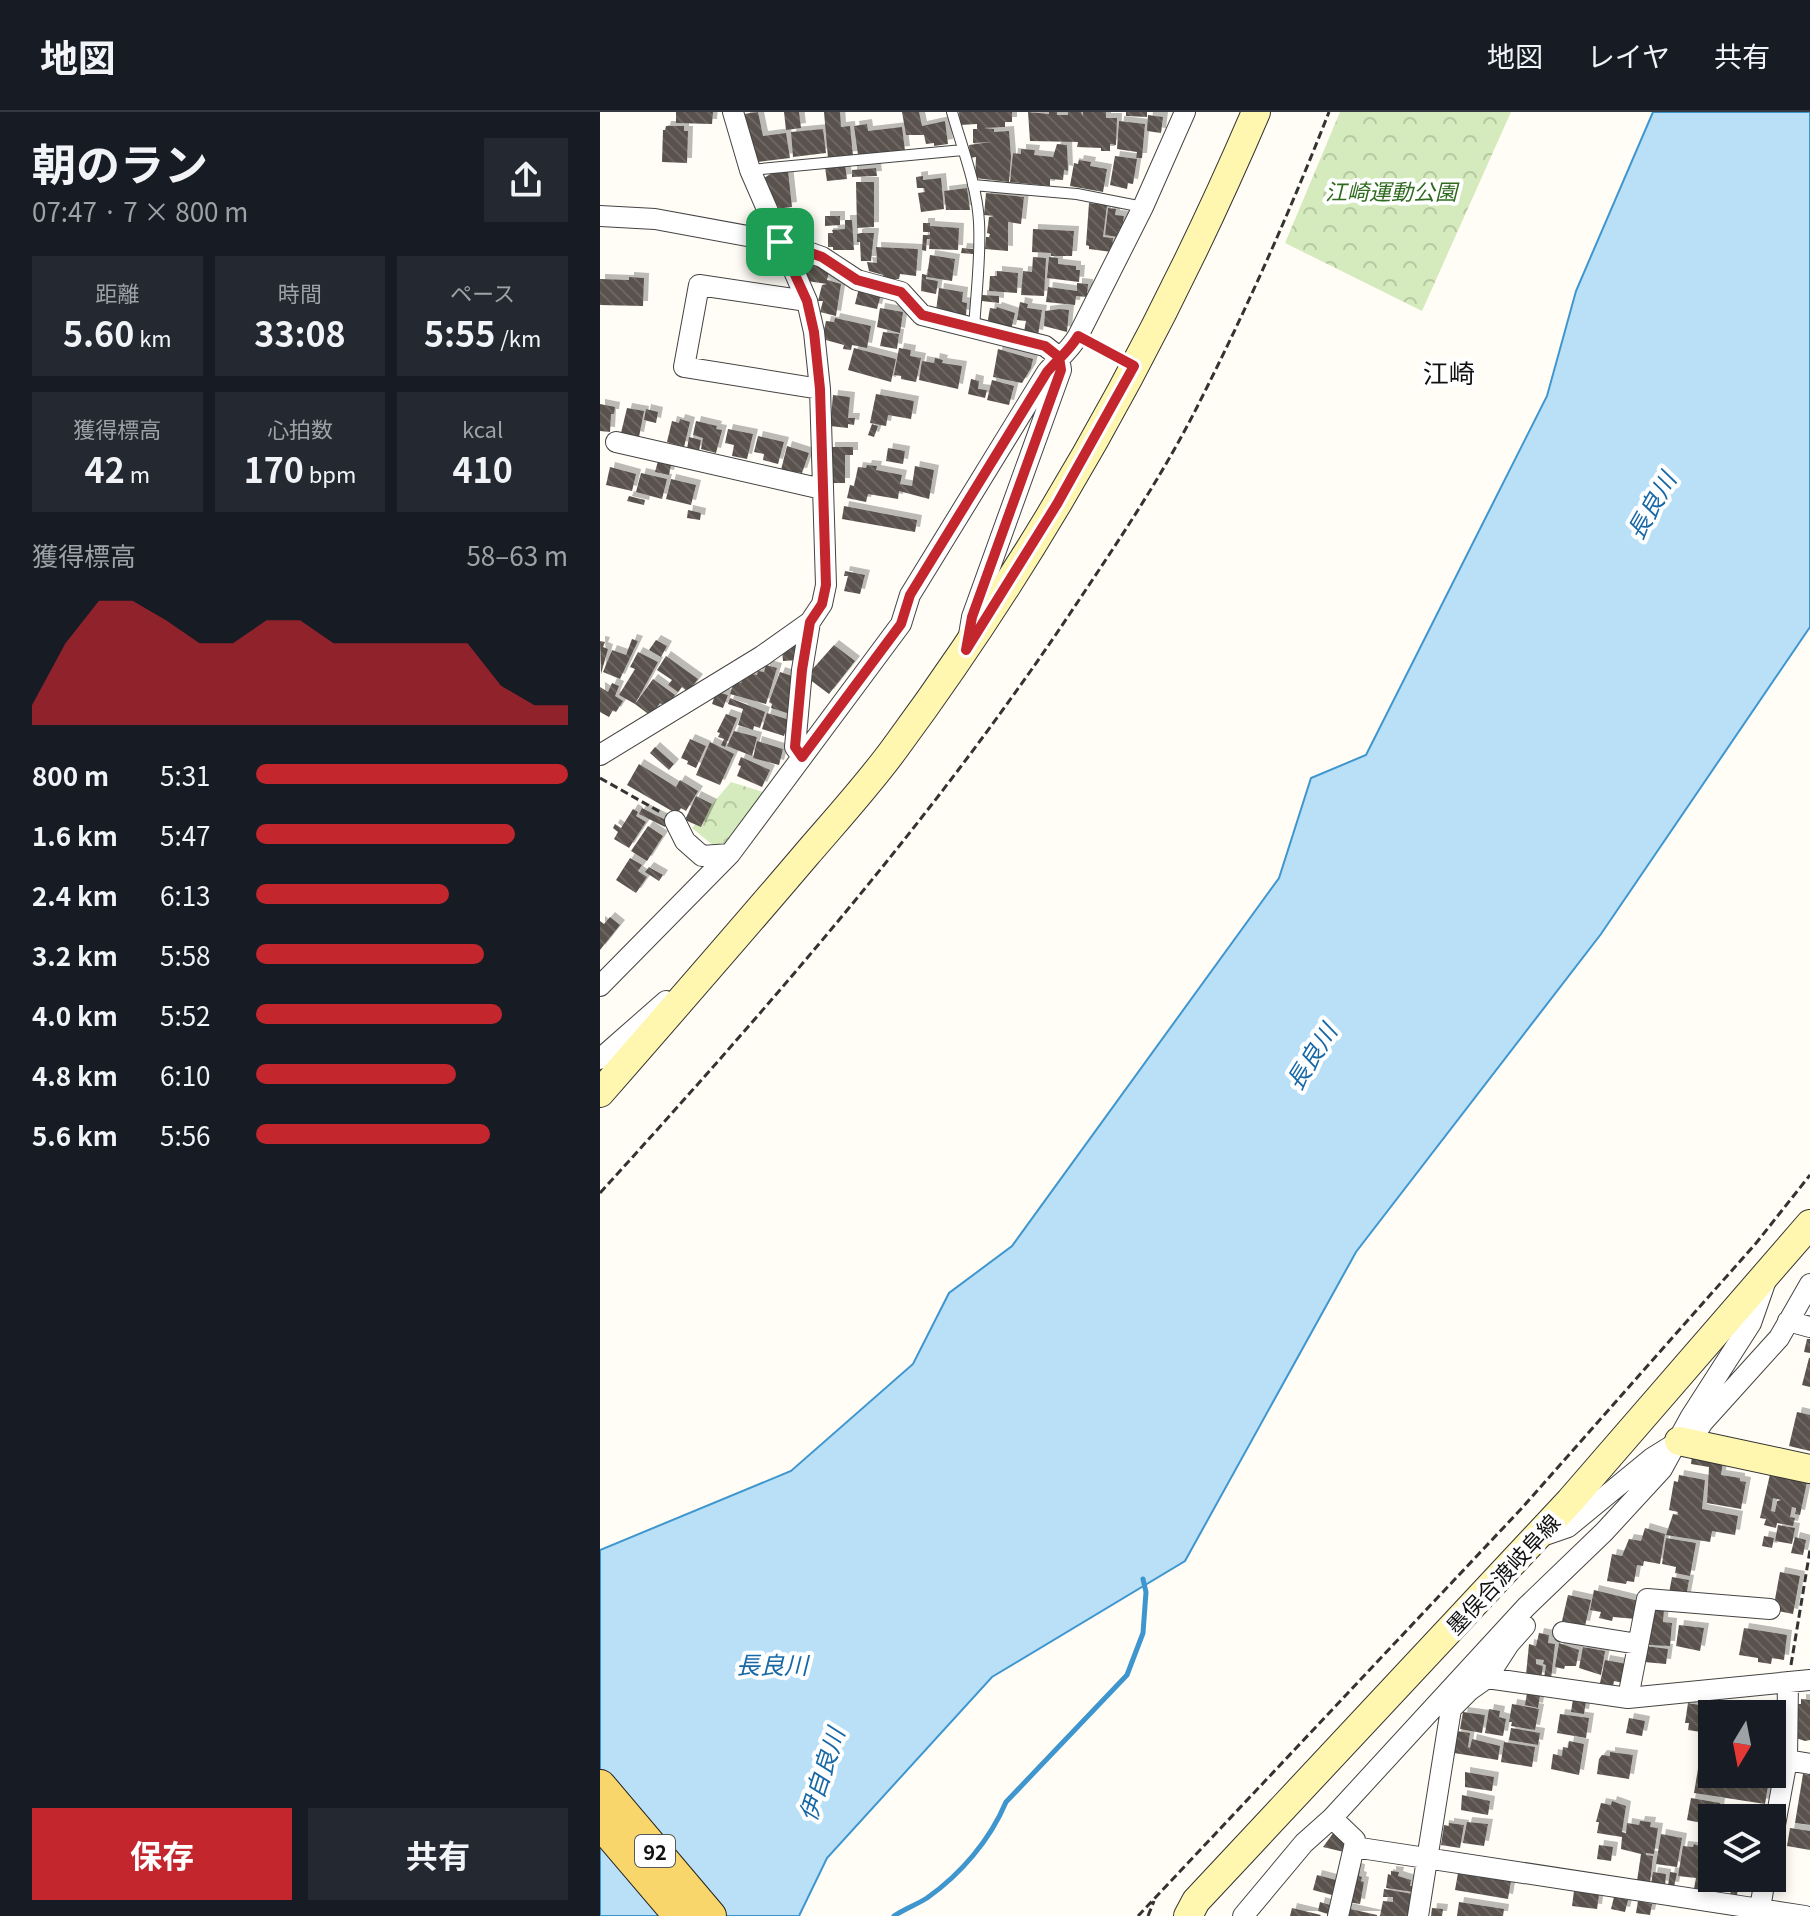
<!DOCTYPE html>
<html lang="ja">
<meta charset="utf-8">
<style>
body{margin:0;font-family:Georgia,"Noto Sans JP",serif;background:#242831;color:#f1f3f6;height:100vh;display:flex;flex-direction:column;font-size:30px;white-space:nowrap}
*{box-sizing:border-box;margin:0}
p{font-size:26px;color:#9ea1a6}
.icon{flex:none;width:44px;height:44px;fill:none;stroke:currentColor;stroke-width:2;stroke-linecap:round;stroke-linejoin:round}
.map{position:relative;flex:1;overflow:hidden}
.panel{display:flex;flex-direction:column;background:#171b24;width:600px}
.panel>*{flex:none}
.needle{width:52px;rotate:190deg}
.fabs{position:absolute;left:1098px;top:1588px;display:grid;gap:16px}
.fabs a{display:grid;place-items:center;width:88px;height:88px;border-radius:0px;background:#171b24;box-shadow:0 4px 12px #0003;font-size:40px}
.pin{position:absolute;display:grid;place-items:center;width:68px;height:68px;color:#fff;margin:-34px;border-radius:16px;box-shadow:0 4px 12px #0006}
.round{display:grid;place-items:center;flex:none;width:84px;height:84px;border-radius:0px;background:#242831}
.headline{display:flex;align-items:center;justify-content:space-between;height:136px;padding:0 32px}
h1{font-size:44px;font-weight:700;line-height:60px}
.figures{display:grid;grid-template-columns:repeat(3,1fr);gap:12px;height:136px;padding:8px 32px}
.figures div{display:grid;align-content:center;border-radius:0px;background:#242831;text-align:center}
.figures b{font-size:34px;font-weight:700}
.figures small{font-size:22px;font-weight:400}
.figures p{font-size:22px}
.chart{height:224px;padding:16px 32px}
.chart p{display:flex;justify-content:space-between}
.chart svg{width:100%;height:144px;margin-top:8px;fill:#c4262e;opacity:.7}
.button{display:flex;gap:16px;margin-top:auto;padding:16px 32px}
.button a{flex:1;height:92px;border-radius:0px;background:#c4262e;color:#fff;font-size:32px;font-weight:700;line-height:92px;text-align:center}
.button a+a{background:#242831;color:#f1f3f6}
ul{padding:0 32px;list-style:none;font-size:26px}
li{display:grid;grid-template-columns:128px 96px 1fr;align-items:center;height:60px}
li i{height:20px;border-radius:10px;background:#c4262e}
header{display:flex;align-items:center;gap:48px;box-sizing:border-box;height:112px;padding:0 40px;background:#171b24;border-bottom:2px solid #363941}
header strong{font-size:38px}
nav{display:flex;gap:44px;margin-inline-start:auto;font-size:28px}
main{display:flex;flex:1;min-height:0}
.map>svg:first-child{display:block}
.park{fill:url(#park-crowns)}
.water{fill:#b9e0f7;stroke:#3f96cf;stroke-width:2}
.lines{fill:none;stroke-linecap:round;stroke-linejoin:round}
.stream{stroke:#3f96cf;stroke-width:5}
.building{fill:url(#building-back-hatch);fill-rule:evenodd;filter:url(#shadow)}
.lane-casing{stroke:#444;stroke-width:12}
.street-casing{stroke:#444;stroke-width:22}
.secondary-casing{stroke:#333;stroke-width:30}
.primary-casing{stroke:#222;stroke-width:34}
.path{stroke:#333;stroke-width:3;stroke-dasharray:8 4;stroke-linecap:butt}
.lane{stroke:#fff;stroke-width:10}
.street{stroke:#fff;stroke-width:20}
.secondary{stroke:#fff6b0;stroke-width:28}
.primary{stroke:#f9d66b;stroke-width:32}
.route-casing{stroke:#fff;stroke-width:16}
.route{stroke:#c4262e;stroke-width:10}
.labels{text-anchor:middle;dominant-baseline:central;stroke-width:8;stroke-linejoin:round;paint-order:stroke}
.shield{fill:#fff;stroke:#585858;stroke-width:2}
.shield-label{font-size:20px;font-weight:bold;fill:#111}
.park-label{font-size:22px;font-style:italic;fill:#2f6b1f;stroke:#fff}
.street-label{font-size:22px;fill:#111;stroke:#fff}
.water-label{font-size:24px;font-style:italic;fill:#1768a6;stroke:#fff}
.quarter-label{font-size:26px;fill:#111;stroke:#fff}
</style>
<header>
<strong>地図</strong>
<nav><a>地図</a><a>レイヤ</a><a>共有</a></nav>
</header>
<main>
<section class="panel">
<div class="headline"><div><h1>朝のラン</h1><p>07:47 · 7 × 800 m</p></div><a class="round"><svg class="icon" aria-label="share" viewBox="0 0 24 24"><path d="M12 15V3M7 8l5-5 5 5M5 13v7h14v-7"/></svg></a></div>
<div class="figures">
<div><p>距離</p><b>5.60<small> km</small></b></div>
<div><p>時間</p><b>33:08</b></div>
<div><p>ペース</p><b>5:55<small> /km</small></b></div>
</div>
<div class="figures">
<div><p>獲得標高</p><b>42<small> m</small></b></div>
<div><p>心拍数</p><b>170<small> bpm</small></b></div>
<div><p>kcal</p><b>410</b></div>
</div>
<div class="chart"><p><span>獲得標高</span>58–63 m</p>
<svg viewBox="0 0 160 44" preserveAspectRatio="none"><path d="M0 44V38L10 19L20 6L30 6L40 12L50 19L60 19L70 12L80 12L90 19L100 19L110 19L120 19L130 19L140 32L150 38L160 38V44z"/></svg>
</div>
<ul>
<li><b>800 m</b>5:31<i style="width:100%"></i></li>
<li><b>1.6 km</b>5:47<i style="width:83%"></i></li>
<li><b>2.4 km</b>6:13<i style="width:62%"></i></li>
<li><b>3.2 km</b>5:58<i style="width:73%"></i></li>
<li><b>4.0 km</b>5:52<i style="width:79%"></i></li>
<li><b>4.8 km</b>6:10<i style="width:64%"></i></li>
<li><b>5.6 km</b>5:56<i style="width:75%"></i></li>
</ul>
<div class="button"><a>保存</a><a>共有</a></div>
</section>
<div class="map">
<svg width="1210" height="1804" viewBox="0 0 1210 1804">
<defs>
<pattern id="park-crowns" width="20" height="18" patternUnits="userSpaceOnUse" patternTransform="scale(2)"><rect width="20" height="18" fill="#d5ebbd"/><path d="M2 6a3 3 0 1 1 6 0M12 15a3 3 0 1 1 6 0" fill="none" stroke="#b6c8a1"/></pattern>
<pattern id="building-back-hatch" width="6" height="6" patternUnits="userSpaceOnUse" patternTransform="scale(2)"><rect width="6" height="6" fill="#5a524d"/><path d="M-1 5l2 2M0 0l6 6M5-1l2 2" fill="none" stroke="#6d6662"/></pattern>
<filter id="shadow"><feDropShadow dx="5" dy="-5" stdDeviation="0" flood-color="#0004"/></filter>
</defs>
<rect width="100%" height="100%" fill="#fffdf5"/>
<path class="park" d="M740,0H911L822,199L685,131Z
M131,670L163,680L125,737L114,734L92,716Z"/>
<path class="water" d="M1053,0H1210V515L1001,822L756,1140L585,1449L392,1565L227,1746L199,1804H0V1438L191,1359L313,1252L349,1181L412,1134L679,766L711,666L766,643L947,284L976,179Z"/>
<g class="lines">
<path class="stream" d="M294,1804C304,1797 316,1793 327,1786C361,1762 390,1728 406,1690L527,1563L543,1521L546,1480L543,1467"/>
</g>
<path class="building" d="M76,0H113L112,12L76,11Z
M158,0L163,24L186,21L190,46L157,50L144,2Z
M184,0H199L201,16L186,18Z
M224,0H240L241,15L250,14L253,44L228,46Z
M302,0H319L322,14L345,9L348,32L334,34V31L326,32L324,23H306Z
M359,0H412V10H405V15L383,16L394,17V20L409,19L411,45L409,70L375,66L376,45L370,46L369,33L391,30L373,31V17H377V12L360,13Z
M428,0L449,2V0H457V3H468V0H481L483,4V0H506V6H517L516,33L510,32V39H501V36L477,35L478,30L430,29Z
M526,0H547V5L526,4Z
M548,3L563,5L561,21L547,19Z
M519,9L545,12L542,46H536L537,40L517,37Z
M267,12L268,19L302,15L305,39L258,43L254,14Z
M66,14H84V19H88L87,51L62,50L63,18H65Z
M223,17L226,41L193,45L191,20Z
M457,32L467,33L468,59L464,58L463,68L450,67V74L410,70L413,41L421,42V37L435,38L434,43L453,45Z
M515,44L537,47L533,72L528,71L527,77L510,73Z
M479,48L491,50L490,54L507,57L503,80L470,74L474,51L478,52Z
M245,53L247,67L227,69L225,55Z
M276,56L277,64L252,65V58Z
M188,59L192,95L175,97V88H171L164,66L172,61Z
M323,64V68L341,66L344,97L321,100L318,81L325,80L324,76H317L316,65Z
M256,70H274V115L257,116Z
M367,76L370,98H346L344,79Z
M386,81L424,85L421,112L408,110V139L385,137L386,125H389L390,122L387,121L389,105L394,104L384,103Z
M489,91L507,93L503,125L513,126L512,140L489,137V134L486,133Z
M508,96L516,97L515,103L524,104L522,117H519L518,125L505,123Z
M225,104H240V113L225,114Z
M245,108H252L254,138H233V135H228V121H233L232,118L245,117Z
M323,111H330V114L359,116L358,138L329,137L330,127H327L326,139L322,138L323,123H330V120H323Z
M433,117L474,119L472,144H451V141L432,140Z
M261,121H274L271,149H261L260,130H257V122Z
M276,135L318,137L316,164L300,162L299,167H283V163L269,159L267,150L277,151Z
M362,136L373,137V142L361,141Z
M330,143L355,147L352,169L327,165Z
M433,145L446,146L444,184L421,183L423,159L432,160Z
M449,145L458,146V152L476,154V158H480L479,170L447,166Z
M204,150L221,154L229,159L227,168L241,172L236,204L220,200L223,189H218L222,173L227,172L207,169Z
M397,159L418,161L417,181L389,179L390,164H397Z
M322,162L327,163L326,167L338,169L336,182L321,179Z
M29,165L44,166L43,194L0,193V167L29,168Z
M477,171L488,172L487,185L476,184L475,193L446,190L448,175L477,179Z
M259,176L281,182L277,197L255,192Z
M339,176L363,180L362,190L367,191L366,203L336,199Z
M382,183L399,184V191L382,189Z
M420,190L428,192L427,196L442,198L438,223L424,220L426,209L417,208Z
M397,195L415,201L411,218L387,213L390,196L396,197Z
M280,196L303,200L300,221L277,215Z
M460,197L469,198L467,220L444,214L445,199Z
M235,206L271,214L267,236L252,233L251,238L243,237L244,233L222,227L226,209L234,210Z
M283,220L299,222L297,237L280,234Z
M254,236L296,247L291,270L248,258Z
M299,236L311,238L310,244L321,246L316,270L301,267V264L294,263Z
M398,237L433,247L431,256L422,271L393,265Z
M335,246L343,248L342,251L362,254L358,277L319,268L322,249L334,251Z
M371,267L379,269L378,277L387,278L385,286L368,282Z
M392,268L414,274L409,293L387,288Z
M276,282L314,289L311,307L288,303L286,314L270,311Z
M233,283L250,285L248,306H255L254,313L248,312V316L230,314Z
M0,292L15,295L14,302H11L10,320L0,319Z
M27,296L44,299L39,325L21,321Z
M46,297L58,300L56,311L44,308Z
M80,307L90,310L84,335L67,330L72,309L79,311Z
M96,309L117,314L116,317L122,318L116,341L101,337L103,326L93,323Z
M272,312L278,314L274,325L268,323Z
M128,317L153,322L147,347L132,344L134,333L125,331Z
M158,324L184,330L178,352L163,348L164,342L154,340Z
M89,325L101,328L99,339L87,337Z
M187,334L209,341L202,361L181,358Z
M230,335H253V343H245V371H229Z
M288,336L305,339L303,352L286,349Z
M58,349L71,353L69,363L55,360Z
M267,353L277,354L276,358L302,363L300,372L312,374L315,354L334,358L329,387L299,379L298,387L268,382L266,390L247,386L250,373L254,374L258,355L266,356Z
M10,355L36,362L32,379L6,373Z
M41,361L67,367L62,387L36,380Z
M71,367L96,373L91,393L66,387Z
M29,384L45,388L44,393L27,389Z
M244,394L317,408L315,420L242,407Z
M88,398L101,401L100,408L87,406Z
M245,459L265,463L260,482L244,479L248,464H244Z
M32,527L38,529L20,567L3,560L12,538L26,543Z
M56,528L67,534L61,545L49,538Z
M0,529L5,530L3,535L8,537L1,562Z
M234,533L255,549L229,582L209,567L213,562L210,560Z
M188,534H198L199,548L183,549L182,538Z
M38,540L58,550L35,592L19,583L35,557L30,555Z
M66,544L98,567L88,580L82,575L78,580L68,573L72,568L57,558Z
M166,553L177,556L166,592L130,582L134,569L141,571L147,561L157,563L158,559L164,560Z
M180,560L192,564L191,567L195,569L190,602L171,596L172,592L169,590Z
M53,567L75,583L66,595L60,591L51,604L35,592Z
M12,571L19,574L15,584L23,589L16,600L13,598L9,605L0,600V575L8,580Z
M116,580L128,583L123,596L112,592Z
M130,586L165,600L160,616L154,614L153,618L138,613L143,597L128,592Z
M167,601L193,609L189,622L185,621L184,624L162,617Z
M126,602L137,606L125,635L121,633L124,627L118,625L120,621L117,620Z
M134,619L157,625L152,644L127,634Z
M90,627L106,634L96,656L87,652L88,649L81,646Z
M157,629L183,637L179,653L153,646Z
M110,630L134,642L120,673L96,663Z
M55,635L74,652L69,658L50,641Z
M141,645L170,658L162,675L137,664L141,654L138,653Z
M39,652L76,675L80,668L98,679L86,699L81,696L77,702L27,673Z
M96,684L112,692L101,715L85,708Z
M42,696L68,709L65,715L39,702Z
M33,697L38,700L36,704L46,710L29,736L14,727L18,720L13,716L15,712L21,716Z
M48,714L63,724L47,749L31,739Z
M30,746L42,753L38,759L47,765L36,781L16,768Z
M49,755L63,763L59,769L45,760Z
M10,805L20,813L0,838V809L4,812Z
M1207,1227H1210V1241L1204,1240Z
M1209,1246H1210V1275L1202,1273Z
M1197,1300L1210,1303V1339L1189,1334Z
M1092,1344L1123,1349L1121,1363L1140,1366V1369L1146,1370L1141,1397L1107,1391L1109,1355L1091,1352Z
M1171,1358L1208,1365L1200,1403L1195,1402L1196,1396L1192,1395L1190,1405L1195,1406L1193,1414L1177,1411L1176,1416L1164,1413L1166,1407L1160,1406ZM1173,1386L1181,1388L1177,1389L1175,1400L1171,1399Z
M1079,1363L1105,1368L1102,1397L1138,1404L1135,1423L1112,1419L1110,1430L1066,1423L1073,1402L1078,1403V1400L1069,1398L1074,1369L1078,1370Z
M1178,1413L1195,1416L1192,1432L1175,1429Z
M1045,1416L1065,1422L1060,1452L1044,1449L1043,1454L1037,1453L1034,1470L1027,1469L1026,1472L1007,1469L1012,1442L1022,1444L1029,1427L1041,1429Z
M1164,1424L1174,1426L1172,1436L1162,1434Z
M1195,1425L1206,1428L1203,1443L1191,1441Z
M1066,1426L1096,1431L1090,1464L1075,1461L1076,1455L1062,1452Z
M1180,1460L1200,1464L1193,1502L1173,1498Z
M1072,1465L1089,1468L1086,1485L1069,1481Z
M994,1478L1039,1489L1036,1507L1013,1505L1012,1509L999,1506L1001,1500L990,1498Z
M968,1483L991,1488L985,1514L962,1509Z
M1051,1496L1064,1497L1063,1510L1072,1511L1070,1534L1049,1533Z
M1079,1513L1104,1516L1100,1539L1076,1534Z
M1144,1516L1187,1523L1184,1548L1172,1546L1171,1552L1158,1550V1546L1139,1543Z
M939,1521L949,1523L948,1531L955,1532L951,1567L944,1566L946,1553L943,1552L944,1548L936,1547V1552L943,1554L941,1566L926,1563L929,1532L936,1534Z
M959,1531L979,1538L976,1554H965L964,1557L955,1555Z
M1046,1534L1068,1537L1066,1552L1044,1550Z
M983,1535L1005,1539L1001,1563L979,1556Z
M1005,1548L1027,1552L1023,1571L1014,1569L1013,1574L1000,1571Z
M927,1581L940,1583L938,1596L925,1593Z
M973,1587L986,1589L984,1602L971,1600Z
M1201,1587L1210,1588V1628L1205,1629L1193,1625L1198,1592H1201Z
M1088,1591L1105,1594L1101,1620L1088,1618L1089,1611H1085Z
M912,1592L939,1597L935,1618L911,1614L912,1610H909Z
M1107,1596L1135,1600L1112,1602V1624L1103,1623Z
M889,1597L900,1599L899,1605L906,1607L903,1624L885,1621Z
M863,1600L885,1603L882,1621L860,1617Z
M960,1602L989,1606L986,1626L957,1621Z
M1029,1606L1045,1609L1042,1624L1026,1621Z
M911,1616L940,1621L938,1633L909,1628Z
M857,1619L870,1621L868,1635L870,1636L872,1627L900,1634L898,1648L854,1641Z
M969,1629L984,1632L979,1663L951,1657L953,1642L962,1644L963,1635L968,1636Z
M904,1630L935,1635L932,1655L901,1650Z
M1010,1640L1033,1643L1029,1667L997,1662L999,1647L1002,1643L1010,1644Z
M1098,1657L1112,1659V1662L1169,1668L1165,1692L1094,1681Z
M865,1660L894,1665L892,1679L865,1675Z
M1203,1662L1210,1663V1713L1195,1711Z
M862,1683L890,1689L888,1703L861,1698Z
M1091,1686L1120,1691L1118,1706H1112V1713L1087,1708Z
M1012,1689L1026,1694L1022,1720L1026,1721L1027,1711L1039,1713L1040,1709L1051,1710L1050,1715L1058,1716L1054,1742L1046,1741V1743L1053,1744L1050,1771L1037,1769L1041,1742L1021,1737L1022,1725L997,1721L999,1710H996L1001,1691L1011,1693Z
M867,1710L888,1712L884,1734L863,1731Z
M849,1711L864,1713L860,1736L841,1733L844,1713L849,1714Z
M1190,1716L1210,1719V1738L1187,1734Z
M734,1720L745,1731L744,1740L723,1735Z
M1061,1722L1082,1726L1077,1755L1056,1752Z
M1094,1732L1112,1738L1108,1779L1094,1777L1096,1766L1078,1764L1083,1734L1093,1735Z
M999,1733L1013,1735L1011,1749L997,1747Z
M755,1756L760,1757L759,1764L762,1765L761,1769L764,1770L760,1792L748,1790Z
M791,1759L799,1760L798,1764L811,1768L810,1774H814L813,1780L786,1776L788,1762L791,1763Z
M1053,1760L1066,1762L1065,1774L1051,1772Z
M1070,1760L1077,1761L1074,1775L1068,1774Z
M858,1761L911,1769L908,1787L855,1778Z
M717,1763L736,1768L732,1783L713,1778Z
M1132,1771L1138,1772L1137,1784H1130Z
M784,1777L813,1782L808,1804H780L783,1789L793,1790V1785H783Z
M974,1779L999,1783L997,1797L972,1794Z
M1014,1785L1028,1788L1025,1800L1011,1797Z
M1038,1789L1052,1792L1050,1803L1036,1801Z
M720,1790L730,1793L728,1802L718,1799Z
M859,1790L904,1797L903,1804H857Z
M692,1796L721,1803L720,1804H690Z
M746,1796L777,1803V1804H744Z
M832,1796L843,1797L842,1804H831Z"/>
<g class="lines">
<g class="lane-casing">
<path id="lane" d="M352,0C362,36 377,73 379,110C381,146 376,182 374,217
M150,58L363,38
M373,73L477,82L543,95"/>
</g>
<g class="street-casing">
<path id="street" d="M0,104L55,107L180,130L222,145L257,168L301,180L322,203L445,234L459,245L461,258L372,505L369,523
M207,189L99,173L84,255L220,277
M16,330L222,377
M0,643L162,544L210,510L222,492L226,473L220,277L214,220L207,189L150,58L133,0
M202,645L195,635L202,558L210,510
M75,709L85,729L102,744L130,742
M0,874L130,742L301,512L310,483L447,260C458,247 470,238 478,224L543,95L585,0
M0,947L66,889
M1188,1209L1210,1215
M1092,1327L1103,1310L1179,1226L1210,1172
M939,1425L968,1415L1052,1346L1076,1331
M963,1520L1038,1532
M887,1566L909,1532L925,1514
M1028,1586L1047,1487L1170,1497
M1187,1648L1210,1652
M732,1706L755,1728L754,1735L1166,1798
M1172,1729L1187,1648L1188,1570
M1160,1797L1165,1766
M643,1804L704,1731L732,1706L926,1495L1004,1420L1062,1357L1090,1306L1151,1211L1165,1171
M738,1804L754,1735
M818,1804L851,1597L870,1578L887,1566L1028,1586L1210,1568
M1165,1804L1166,1798L1205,1804"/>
</g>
<g class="secondary-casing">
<path id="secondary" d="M0,981C69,902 138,823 206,743C236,708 268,673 295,636C440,440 560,224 656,0
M1079,1329L1210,1357
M588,1804L596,1789L970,1389L1210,1112"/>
</g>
<g class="primary-casing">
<path id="primary" d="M0,1674L110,1804
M0,1710L80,1804"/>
</g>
<path class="path" d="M495,234L513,243
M0,666L62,701
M0,1081C167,897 331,709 469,503C513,437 558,371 594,301C644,203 689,102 729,0
M1191,1553L1210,1438
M538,1804L921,1397L1157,1130L1210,1063
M548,1804L554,1789"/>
<use href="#lane" class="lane"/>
<use href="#street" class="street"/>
<use href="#secondary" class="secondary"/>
<use href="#primary" class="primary"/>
</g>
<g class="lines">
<g class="route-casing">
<path id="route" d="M180,130L222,145L257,168L301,180L322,203L445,234L459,245L461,258L372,505L366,538L457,392L534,254L478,224C470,238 458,247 447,260L310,483L301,512L202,645L195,635L202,558L210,510L222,492L226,473L220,277L214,220L207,189L180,130"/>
</g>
<use href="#route" class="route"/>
</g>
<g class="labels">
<rect class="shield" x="35" y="1723" width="40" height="32" rx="6"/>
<g class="shield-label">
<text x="55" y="1739">92</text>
</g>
<g class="park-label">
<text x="791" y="78">江崎運動公園</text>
</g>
<g class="street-label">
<text transform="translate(902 1461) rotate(-47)">墨俣合渡岐阜線</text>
</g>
<g class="water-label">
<text transform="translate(1050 393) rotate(-60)">長良川</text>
<text transform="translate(710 944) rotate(-58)">長良川</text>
<text x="172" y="1551">長良川</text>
<text transform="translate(220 1662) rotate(-72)">伊自良川</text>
</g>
<g class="quarter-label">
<text x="849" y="259">江崎</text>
</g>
</g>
</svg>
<div class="fabs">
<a><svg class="needle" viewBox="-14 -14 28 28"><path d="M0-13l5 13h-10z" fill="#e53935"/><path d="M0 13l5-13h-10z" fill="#9ea1a6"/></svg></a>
<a><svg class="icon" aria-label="layers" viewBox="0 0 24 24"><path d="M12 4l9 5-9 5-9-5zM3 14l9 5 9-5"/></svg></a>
</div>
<div class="pin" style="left:180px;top:130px;background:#1e9e55"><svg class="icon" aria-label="arrive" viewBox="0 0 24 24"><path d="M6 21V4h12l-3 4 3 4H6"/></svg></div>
</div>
</main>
